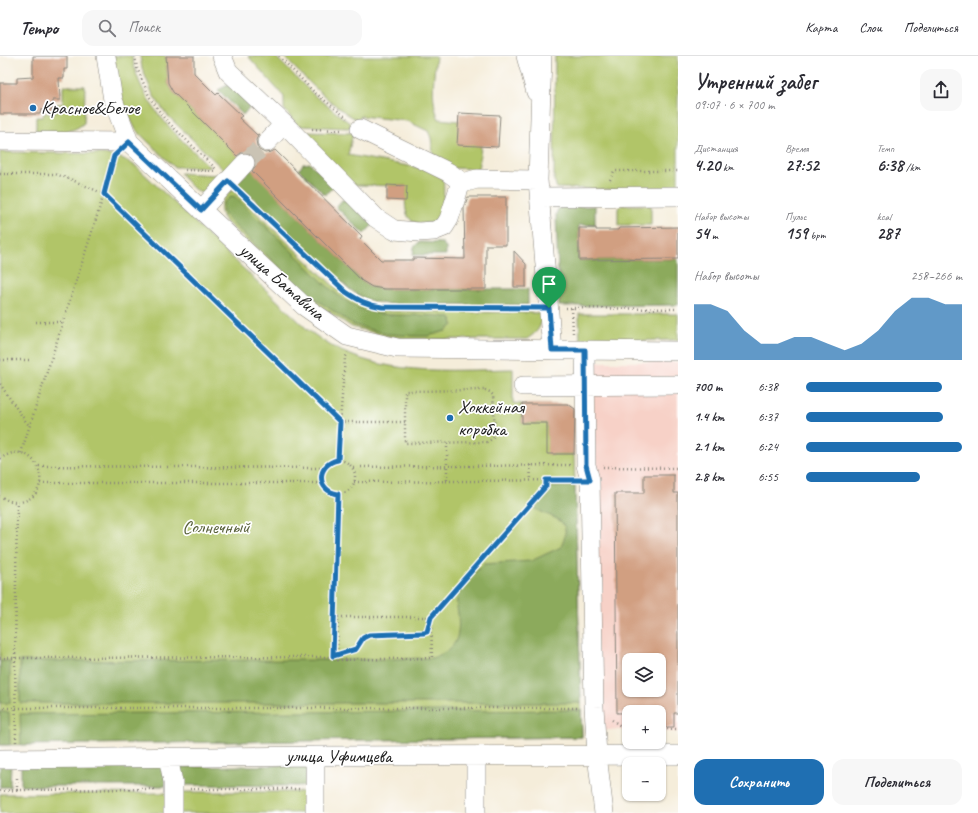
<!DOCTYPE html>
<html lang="ru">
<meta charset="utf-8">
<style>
body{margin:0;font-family:Caveat,sans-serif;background:#f7f7f7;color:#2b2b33;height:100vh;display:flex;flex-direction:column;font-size:15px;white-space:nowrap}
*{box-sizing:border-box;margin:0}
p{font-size:13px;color:#7c7c81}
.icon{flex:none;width:22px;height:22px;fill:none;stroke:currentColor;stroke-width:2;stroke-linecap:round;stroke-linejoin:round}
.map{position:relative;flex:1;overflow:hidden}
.details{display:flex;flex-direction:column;background:#fff;width:300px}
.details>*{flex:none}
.controls{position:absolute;left:622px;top:597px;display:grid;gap:8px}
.controls a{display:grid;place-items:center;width:44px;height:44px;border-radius:8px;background:#fff;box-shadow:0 1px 3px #0004;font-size:20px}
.pin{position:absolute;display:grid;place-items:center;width:34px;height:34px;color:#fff;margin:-41px -17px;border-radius:50% 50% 50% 0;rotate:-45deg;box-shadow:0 0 4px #0007}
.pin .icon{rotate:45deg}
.round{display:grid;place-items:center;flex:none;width:42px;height:42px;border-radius:12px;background:#f7f7f7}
.overview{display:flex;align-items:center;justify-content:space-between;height:68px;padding:0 16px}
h1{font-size:22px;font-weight:600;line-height:30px}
.metrics{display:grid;grid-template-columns:repeat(3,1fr);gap:6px;height:68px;padding:4px 16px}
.metrics div{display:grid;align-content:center}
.metrics b{font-size:17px;font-weight:600}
.metrics small{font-size:11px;font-weight:400}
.metrics p{font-size:11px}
.chart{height:112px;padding:8px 16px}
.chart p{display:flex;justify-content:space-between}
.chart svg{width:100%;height:72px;margin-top:4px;fill:#1f6fb2;opacity:.7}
.button{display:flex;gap:8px;margin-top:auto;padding:8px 16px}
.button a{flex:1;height:46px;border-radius:12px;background:#1f6fb2;color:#fff;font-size:16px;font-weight:600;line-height:46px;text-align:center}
.button a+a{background:#f7f7f7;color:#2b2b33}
ul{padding:0 16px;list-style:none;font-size:13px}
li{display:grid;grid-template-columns:64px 48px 1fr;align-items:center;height:30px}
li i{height:10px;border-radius:5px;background:#1f6fb2}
header{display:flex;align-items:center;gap:24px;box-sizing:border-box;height:56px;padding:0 20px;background:#fff;border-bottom:1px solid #e1e1e2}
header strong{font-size:19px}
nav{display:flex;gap:22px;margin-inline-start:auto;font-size:14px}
.search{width:280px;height:36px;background:#f7f7f7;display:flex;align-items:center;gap:10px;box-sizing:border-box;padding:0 14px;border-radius:12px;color:#7c7c81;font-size:15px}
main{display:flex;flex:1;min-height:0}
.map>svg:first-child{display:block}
.built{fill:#f7d1c7;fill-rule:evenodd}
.green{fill:#b1c568;stroke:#667042}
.forest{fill:#8caa5c;stroke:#54633c}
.building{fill:#d19f81;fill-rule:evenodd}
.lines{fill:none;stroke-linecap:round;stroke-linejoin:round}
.minor-tunnel{stroke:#cac3b4;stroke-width:19;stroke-dasharray:19 10;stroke-linecap:butt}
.minor-casing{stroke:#88847b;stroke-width:20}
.path{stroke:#88847b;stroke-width:2.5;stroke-dasharray:1 3;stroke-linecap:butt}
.minor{stroke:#fff;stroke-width:19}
.route-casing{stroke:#fff;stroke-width:8}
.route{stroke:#1f6fb2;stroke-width:5}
.poi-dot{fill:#1f6fb2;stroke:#fff;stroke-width:1.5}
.labels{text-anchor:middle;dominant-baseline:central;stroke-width:3.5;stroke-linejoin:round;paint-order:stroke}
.poi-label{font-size:19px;fill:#1c1c1c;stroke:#fff;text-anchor:start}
.street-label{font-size:19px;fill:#1c1c1c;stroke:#fff}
.park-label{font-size:19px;fill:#58603a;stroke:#fff}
</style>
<header>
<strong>Tempo</strong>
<div class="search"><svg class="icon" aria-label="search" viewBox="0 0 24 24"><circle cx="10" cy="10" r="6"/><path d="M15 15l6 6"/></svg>Поиск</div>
<nav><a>Карта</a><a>Слои</a><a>Поделиться</a></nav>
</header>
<main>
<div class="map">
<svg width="678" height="757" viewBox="0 0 678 757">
<rect width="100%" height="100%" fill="#fff"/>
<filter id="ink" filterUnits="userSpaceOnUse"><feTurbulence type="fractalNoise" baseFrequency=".025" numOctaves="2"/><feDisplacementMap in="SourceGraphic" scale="8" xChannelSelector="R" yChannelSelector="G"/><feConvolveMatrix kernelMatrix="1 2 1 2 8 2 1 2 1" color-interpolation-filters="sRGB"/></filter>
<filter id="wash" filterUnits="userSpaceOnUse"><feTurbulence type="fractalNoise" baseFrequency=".012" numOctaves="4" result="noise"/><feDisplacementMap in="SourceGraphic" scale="16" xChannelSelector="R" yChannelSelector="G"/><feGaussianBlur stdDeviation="0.9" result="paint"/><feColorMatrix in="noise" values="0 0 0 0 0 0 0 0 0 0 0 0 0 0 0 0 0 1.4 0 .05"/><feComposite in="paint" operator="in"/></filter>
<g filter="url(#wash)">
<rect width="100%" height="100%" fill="#f5edda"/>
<path class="built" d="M593,306H678V676L659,675V656H629V674H598ZM629,604H659V634H629Z"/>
<path class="green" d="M112,0H132C140,49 177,79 210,111H174L136,74L126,54L116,27Z
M140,0H166L168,27L173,36L241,103L227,117L167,59L153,39L142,12Z
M248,0H275L315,40L351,68L349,72L298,70L284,53V41Z
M283,0H436C434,21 430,44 439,63L459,65L481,90L479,113L451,112L434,105L431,82L428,75L407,65L361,60L357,64C329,48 306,23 283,0Z
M555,0H678V135L557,132L554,125Z
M63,30H85L84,67C71,79 53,76 36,76V61H43L44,57H56L57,48H63Z
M303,76L353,77L348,99L431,114L443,123C445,131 443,160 437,165C434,167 431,167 428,167C419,168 411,168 407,158C404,150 406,139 406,130L351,129Z
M0,96L105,98L124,103L137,111L308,274C318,281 328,289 339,294C393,320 455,314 513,313V347L522,348V367H547L548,398H574L582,681L0,689Z
M180,117L217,119L221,123C217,126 212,134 207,136C197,141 186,124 180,117Z
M232,134L342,238C359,250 366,253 387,255L543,257C541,271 539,275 527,283H408L386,280L352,271L309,243L224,164C217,149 221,145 232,134Z
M623,149H651V169H618V152Z
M579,258H678V284L580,285Z
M176,736H310V757H177Z
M168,737V757H0V738Z"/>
<path class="forest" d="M232,27L253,47L243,59L218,34Z
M310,107L334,130L325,139L299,114L303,108Z
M251,113L362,225L372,231L384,233H528V249L385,248C369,245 361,242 348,232L237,127Z
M234,140C255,160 277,181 298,201C318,221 339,246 367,255C393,263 424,256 452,262L453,269L446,275L428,280H414L387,278L354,269L308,238L229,164L223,156V148L229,142Z
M342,144H347L373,169L364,178L336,151Z
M595,150V169H579V204L678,203V249L559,250L556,158L558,153L562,151Z
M419,186L443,187L446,192V199H413L414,191Z
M575,430L581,647H20V605L337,604L432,602C457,593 460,583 458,557C457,552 456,545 458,539C462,527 475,517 483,508L531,505L561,491C575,461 552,464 533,451L549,431Z
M0,605H10V647H0Z
M581,654L582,681L21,689L20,658Z
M0,656H9L10,689H0Z
M0,709H11L10,731H0Z
M21,709H163L167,730H21Z
M304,709L306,711L309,730L177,729L179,711Z"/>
<g id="blocks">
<path class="building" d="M33,0H67V13H64V22H59L60,44H53V54H41L40,58H0V27H17V22L33,21Z
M166,0H194V17L216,39L218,37L242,60L239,62L257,79L259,78L256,84L257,90L259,94L265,97L271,96L275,94L362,180L360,183L381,204H413V202L465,203L464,151L468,141H506V189H486V233H384L372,231L362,225L252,115L256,109V104L253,99L247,96L241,97L237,100L173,36L168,27Z
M459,57L500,59L498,91L457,89Z
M387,129L407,130L406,145L387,144Z
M678,171V203L579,204V172H596V174H618L619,172Z
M514,195L526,208V231H514Z
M522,348H568L575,353L574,398H547V367H522Z
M644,419H674V437H678V657H674V671H659V656L617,657L615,437H644ZM629,604H659V634H629Z"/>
</g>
</g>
<g filter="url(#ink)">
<use href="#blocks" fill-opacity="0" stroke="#88847b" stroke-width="1"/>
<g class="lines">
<path class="minor-tunnel" d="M245,107L267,86"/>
<g class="minor-casing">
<path id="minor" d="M106,0L113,44L129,86L304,250L347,280L397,292L678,295
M222,0L228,15L284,68L376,162L394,174L419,176L434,175L444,171L449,163L459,132L463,127L477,123L538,124
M526,0L536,36
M542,0L538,124L552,294
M360,73L448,116L463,127
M0,85L129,86
M267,86L284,68
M539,141L678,140
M201,154L245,107
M585,294L586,409L590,424L594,651L597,699L604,757
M523,330L678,329
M315,700V757
M476,700V757
M168,701L173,726V757
M0,703L315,700L678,699"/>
</g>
<path class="path" d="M135,0L137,12L149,40L164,62L216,113
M279,0L314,36L347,62
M312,73L343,74
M185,114L214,115
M0,118H55L70,123L104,138L340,366H405
M610,124L614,115H678
M241,137L346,236C358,244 367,249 382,251L533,252
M566,252L678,253
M572,252L573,277
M36,266H63
M0,304H32
M0,328L26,366L30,370
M485,334L490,336L493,339L495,378L492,383L487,386L405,387V335Z
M447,387V425
M21,397L104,138L114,102
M0,403C36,377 59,439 20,446C13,447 6,444 0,440
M338,404L340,366L345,302L348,297
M321 421a17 17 0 1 1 34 0a17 17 0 1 1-34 0Z
M530,409L531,424
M39,410L323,412
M353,411L570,409
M603,411L678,412
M354,426L572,424
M40,427H322
M338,561H431L432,602L337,604Z
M333,600L338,438
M0,602L331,601L356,593L363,581L369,579L424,577L427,576L431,561L546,430V424
M0,652H577
M612,664L622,671H629
M659,673H678
M16,686L15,602L17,446
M190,733H299
M17,734L157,733
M0,735L17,734V720"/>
<use href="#minor" class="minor"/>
</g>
</g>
<g class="lines" filter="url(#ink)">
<g class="route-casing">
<path id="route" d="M129,86L201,154L228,125L346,236C358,244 367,249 382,251L549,252L552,294H585L586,409L590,424H546V430L431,561L427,576L424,577L369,579L363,582L356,593L333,600L338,438C316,435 316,408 338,404L340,366L104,138L114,100Z"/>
</g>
<use href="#route" class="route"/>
</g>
<g class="poi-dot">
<circle cx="33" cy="52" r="4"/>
<circle cx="450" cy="362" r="4"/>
</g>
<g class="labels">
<g class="poi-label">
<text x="41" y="52">Красное&amp;Белое</text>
<text x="458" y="351">Хоккейная<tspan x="458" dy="22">коробка</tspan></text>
</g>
<g class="street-label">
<text transform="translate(282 226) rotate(41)">улица Батавина</text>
<text x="339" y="700">улица Уфимцева</text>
</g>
<g class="park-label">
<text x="216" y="471">Солнечный</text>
</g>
</g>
</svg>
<div class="controls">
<a><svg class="icon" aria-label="layers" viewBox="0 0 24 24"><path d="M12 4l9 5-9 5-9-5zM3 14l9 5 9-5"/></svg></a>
<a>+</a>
<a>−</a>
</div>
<div class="pin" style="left:549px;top:252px;background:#1e9e55"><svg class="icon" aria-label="arrive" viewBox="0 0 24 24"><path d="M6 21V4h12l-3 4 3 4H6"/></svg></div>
</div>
<section class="details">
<div class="overview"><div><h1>Утренний забег</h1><p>09:07 · 6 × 700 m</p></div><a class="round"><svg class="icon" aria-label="share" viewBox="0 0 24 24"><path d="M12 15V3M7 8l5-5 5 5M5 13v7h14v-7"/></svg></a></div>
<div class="metrics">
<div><p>Дистанция</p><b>4.20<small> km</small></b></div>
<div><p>Время</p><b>27:52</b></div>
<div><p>Темп</p><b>6:38<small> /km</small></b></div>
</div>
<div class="metrics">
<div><p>Набор высоты</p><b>54<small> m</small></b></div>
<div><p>Пульс</p><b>159<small> bpm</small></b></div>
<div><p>kcal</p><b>287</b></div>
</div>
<div class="chart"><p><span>Набор высоты</span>258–266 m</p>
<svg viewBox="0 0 160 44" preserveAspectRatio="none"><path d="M0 44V10L10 10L20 14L30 26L40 34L50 34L60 30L70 30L80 34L90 38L100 34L110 26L120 14L130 6L140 6L150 10L160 10V44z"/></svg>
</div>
<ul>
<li><b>700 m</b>6:38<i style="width:87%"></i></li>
<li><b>1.4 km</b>6:37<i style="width:88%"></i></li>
<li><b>2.1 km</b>6:24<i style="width:100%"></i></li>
<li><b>2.8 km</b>6:55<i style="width:73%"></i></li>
</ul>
<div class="button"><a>Сохранить</a><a>Поделиться</a></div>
</section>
</main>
